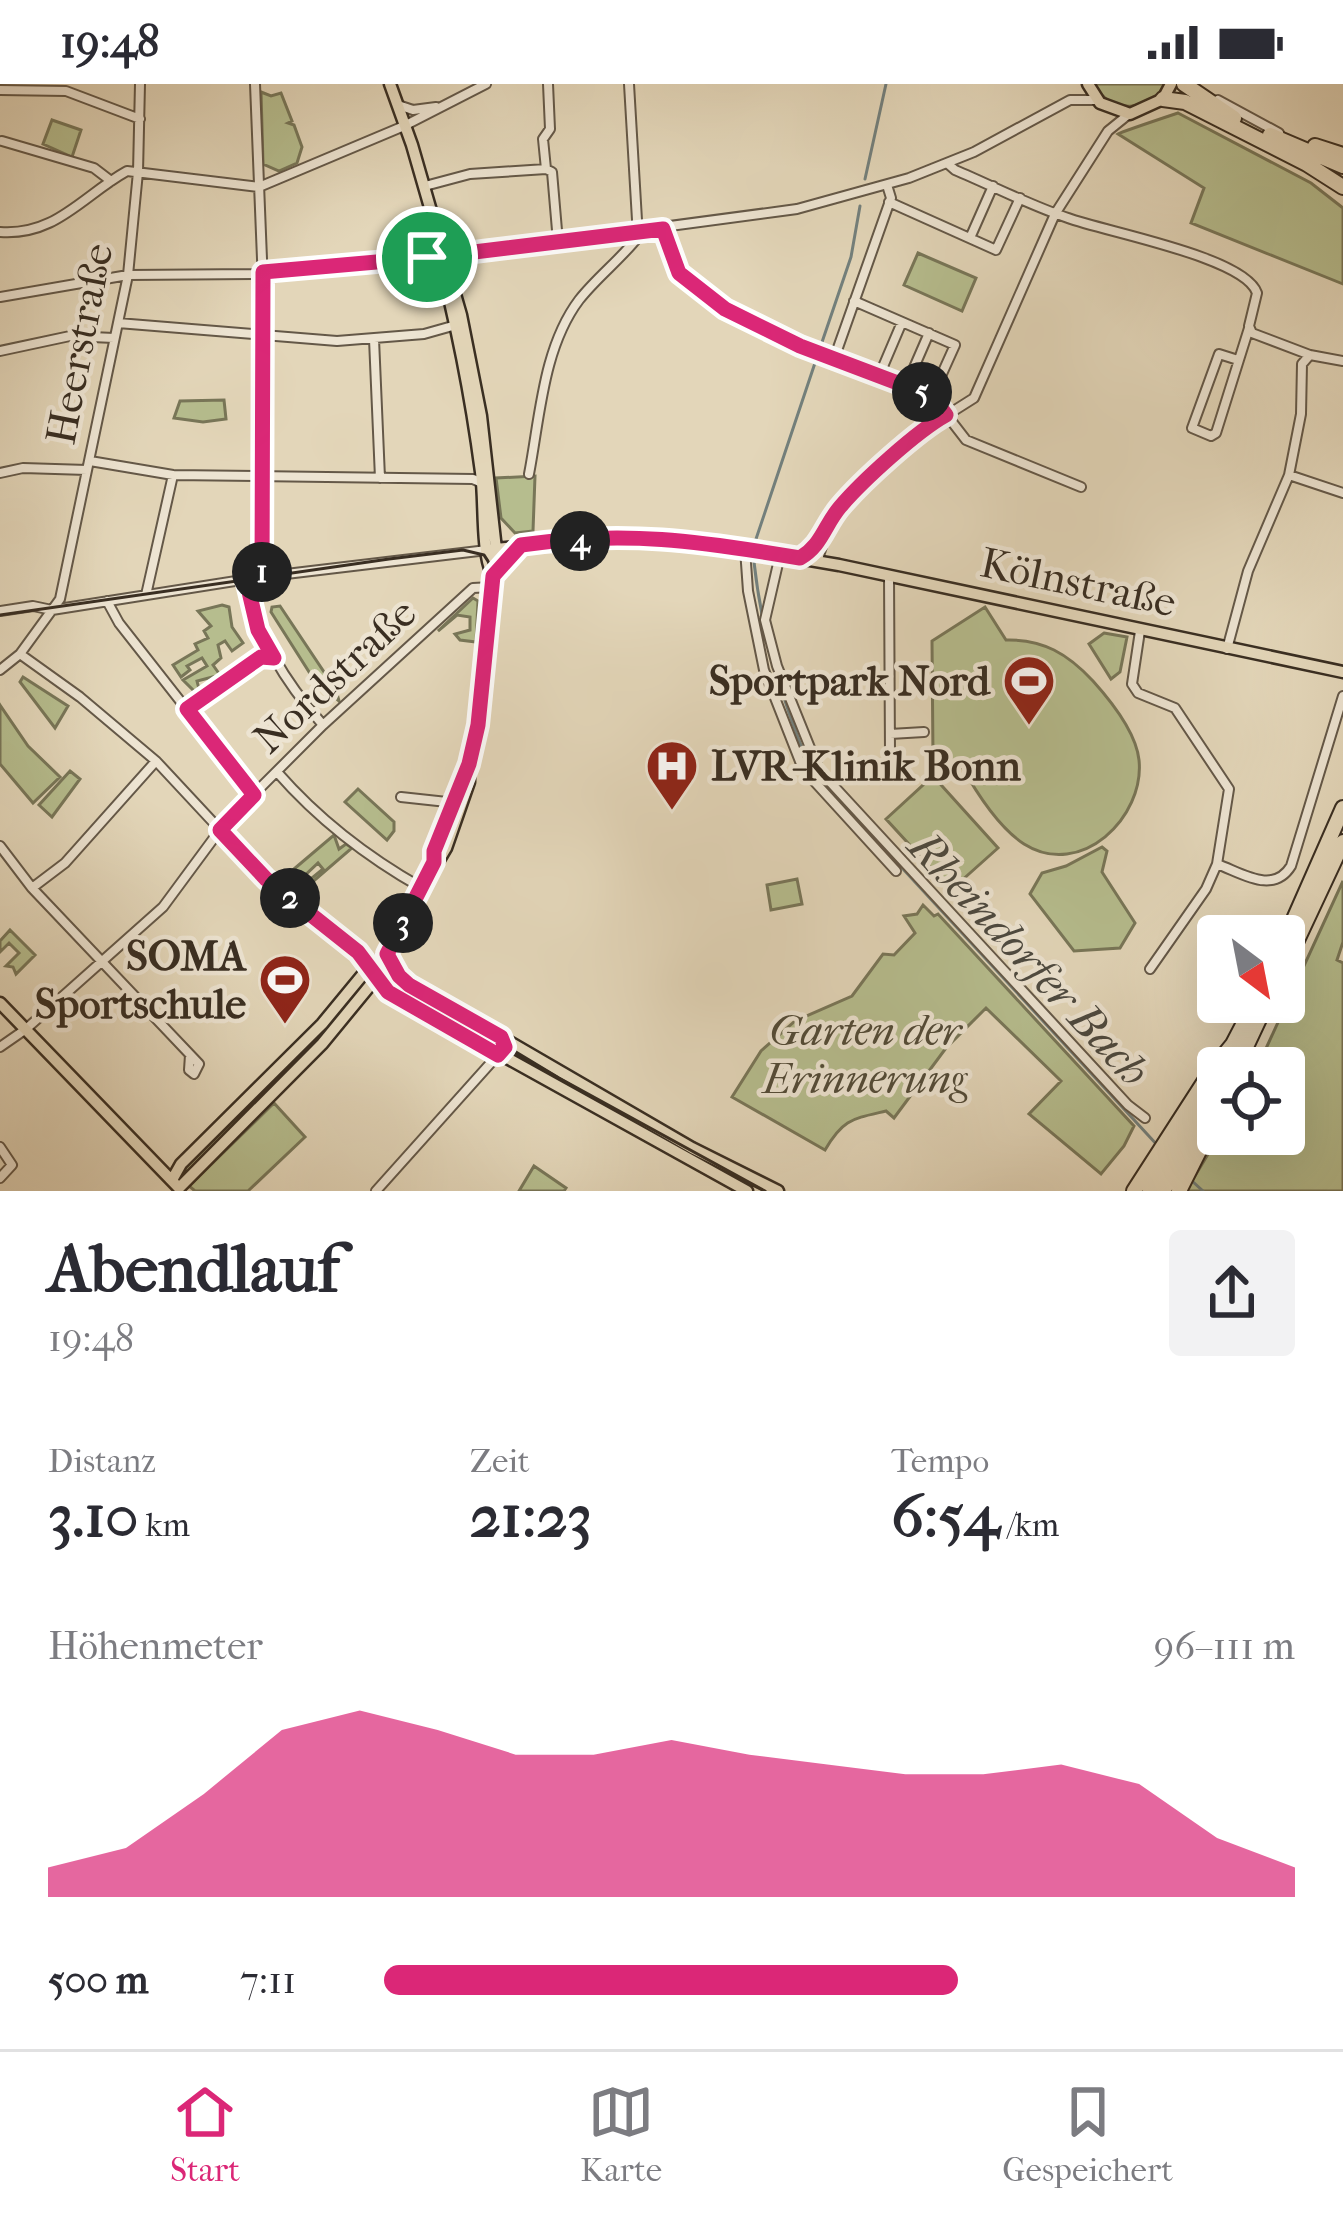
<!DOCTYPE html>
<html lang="de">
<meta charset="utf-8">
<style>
body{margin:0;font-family:"IM FELL French Canon",serif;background:#f2f2f3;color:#2b2b33;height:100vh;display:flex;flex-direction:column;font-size:45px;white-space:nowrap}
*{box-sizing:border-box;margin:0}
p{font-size:39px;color:#7c7c81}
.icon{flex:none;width:66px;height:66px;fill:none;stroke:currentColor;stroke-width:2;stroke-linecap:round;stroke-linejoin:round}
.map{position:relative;height:1107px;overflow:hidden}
.panel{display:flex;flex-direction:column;background:#fff;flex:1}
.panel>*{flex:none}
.needle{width:78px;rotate:148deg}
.buttons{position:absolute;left:1197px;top:831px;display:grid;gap:24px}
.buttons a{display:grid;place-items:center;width:108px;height:108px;border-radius:12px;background:#fff;box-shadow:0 12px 48px #0002;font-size:60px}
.pin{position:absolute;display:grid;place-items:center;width:102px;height:102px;color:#fff;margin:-51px;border:6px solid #fff;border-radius:50%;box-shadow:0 3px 12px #0007}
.km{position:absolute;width:60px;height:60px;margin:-30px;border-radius:50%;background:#222;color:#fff;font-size:33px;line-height:60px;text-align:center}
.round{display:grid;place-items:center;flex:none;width:126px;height:126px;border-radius:12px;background:#f2f2f3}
.headline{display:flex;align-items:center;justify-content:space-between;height:204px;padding:0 48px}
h1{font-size:66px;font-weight:700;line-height:90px}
.figures{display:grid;grid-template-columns:repeat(3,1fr);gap:18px;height:204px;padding:12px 48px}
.figures div{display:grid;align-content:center}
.figures b{font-size:60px;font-weight:700}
.figures small{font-size:33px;font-weight:400}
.figures p{font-size:33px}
.chart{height:336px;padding:24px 48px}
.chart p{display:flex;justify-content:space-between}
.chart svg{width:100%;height:216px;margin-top:12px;fill:#db2777;opacity:.7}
ul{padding:0 48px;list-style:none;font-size:39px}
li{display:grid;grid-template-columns:192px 144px 1fr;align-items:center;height:90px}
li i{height:30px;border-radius:15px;background:#db2777}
.status{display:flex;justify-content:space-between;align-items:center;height:84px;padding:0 60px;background:#fff;direction:ltr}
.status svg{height:33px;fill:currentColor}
.tab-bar{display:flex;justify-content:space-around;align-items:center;height:168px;border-top:3px solid #e1e1e2;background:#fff;font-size:33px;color:#7c7c81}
.tab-bar a{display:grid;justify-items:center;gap:6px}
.tab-bar .on{color:#db2777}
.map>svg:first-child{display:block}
.green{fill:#b6bd8e;stroke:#787658;stroke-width:3}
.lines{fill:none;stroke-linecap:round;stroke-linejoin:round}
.stream{stroke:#73807d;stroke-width:3}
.minor-casing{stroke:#645848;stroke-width:12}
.major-casing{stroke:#392e22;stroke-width:15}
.highway-casing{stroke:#392e22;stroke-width:18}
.minor{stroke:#ede4d2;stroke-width:8}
.major{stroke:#e3d6b9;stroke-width:10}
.highway{stroke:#e3d6b9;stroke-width:14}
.tram{stroke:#392e22;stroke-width:3}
.route-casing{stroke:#fff;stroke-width:24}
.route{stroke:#db2777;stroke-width:15}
.labels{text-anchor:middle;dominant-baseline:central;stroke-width:9;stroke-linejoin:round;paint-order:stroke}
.street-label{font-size:42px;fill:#392e22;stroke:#ede4d2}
.poi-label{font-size:42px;font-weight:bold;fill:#392e22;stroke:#ede4d2;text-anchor:end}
.park-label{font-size:42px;font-style:italic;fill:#524b38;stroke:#ede4d2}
.water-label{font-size:45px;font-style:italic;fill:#4c4940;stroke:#ede4d2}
</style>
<div class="status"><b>19:48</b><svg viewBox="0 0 49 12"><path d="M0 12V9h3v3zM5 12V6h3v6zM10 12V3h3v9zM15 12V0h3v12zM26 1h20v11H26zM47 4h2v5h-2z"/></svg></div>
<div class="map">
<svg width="1343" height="1107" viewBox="0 0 1343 1107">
<rect width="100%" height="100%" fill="#e3d6b9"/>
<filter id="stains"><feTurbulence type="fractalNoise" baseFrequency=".00167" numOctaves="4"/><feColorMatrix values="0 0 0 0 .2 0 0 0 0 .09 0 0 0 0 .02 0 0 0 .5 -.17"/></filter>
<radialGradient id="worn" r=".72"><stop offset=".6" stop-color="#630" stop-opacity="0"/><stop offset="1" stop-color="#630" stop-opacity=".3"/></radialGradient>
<path class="green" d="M1093,0H1168C1148,28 1112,31 1093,0Z
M261,8L271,12L281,9L292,37L288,39L294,41L302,63L297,79L279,87L263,80Z
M1178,29L1311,99L1343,124V200L1191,139L1204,104L1118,50C1121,48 1169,32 1178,29Z
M52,36L81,46L72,73L43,60Z
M918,169L976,194L962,227L904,201Z
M224,316L226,335L203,338L174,334L180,317Z
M535,392L533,447L515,449L501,434L496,394Z
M473,514L478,517L476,558L460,556L455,550L470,546V533L457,531L438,547Z
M222,521L229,523L232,543L243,559L232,567L225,557L218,561L221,574L213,581L220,591L197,597L200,609L188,618L195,608L183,596L207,582L202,574L187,582L190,586L181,593L173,581L198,566L195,560L208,554L204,547L211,542L198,527Z
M280,522L336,606L339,617L311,591L271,528L272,523Z
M985,523L1006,556C1043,555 1068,570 1093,597C1111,617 1136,648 1139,676C1145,733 1081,796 1024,760C998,743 976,708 961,681L951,684L933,673L932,557Z
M1104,549L1127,553L1120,588L1111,595L1089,560Z
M23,593L68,622L55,644L20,598Z
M0,621L28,662L60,693L33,719L0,680Z
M70,687L80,695L52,733L39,721Z
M933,692L998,764L951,806L886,735Z
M358,705L394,738V747L387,756L345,718Z
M334,751L339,765L346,760L352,764L309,801L307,798L323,785L318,779L302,794L294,785Z
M1102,763L1107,767L1102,788L1135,839L1120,864L1074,867L1030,810L1042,789L1066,782Z
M797,795L802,820L771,826L767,801Z
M1343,797V858L1337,876L1343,879V1107H1186L1220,1050H1284V984H1257Z
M923,821L934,832L938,830L1134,1042L1124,1062L1101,1090L1029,1030L1061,997L986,924L946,964L894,1034L886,1027C852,1035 843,1035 825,1066L732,1013L761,967L795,937L852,912L883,870L894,871L915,849L904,832L917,830Z
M10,846L35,871L16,890L13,883L6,882L19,869L9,859L0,868V857Z
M363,895L368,900L340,936L188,1090L179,1089Z
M274,1019L305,1053L248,1107H195L189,1102Z
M534,1082L566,1104L564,1107H519Z"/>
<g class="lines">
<path class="stream" d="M865,95L886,0
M820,264L851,173L860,122
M755,458L817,273
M754,478C762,551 782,616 810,684L1159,1063
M1191,1096L1203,1107"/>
<g class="minor-casing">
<path id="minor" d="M255,0L265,250L261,493
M548,0L550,45L543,55L546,85L552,88L558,158
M0,6L66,7L140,35
M1218,16L1279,49
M398,21L413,26L436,23
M2,57L94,84L111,97
M947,79L955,86C993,102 1029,121 1068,134C1106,148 1245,173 1257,209L1249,242L1252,249L1310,271L1343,277
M425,102L470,90L546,85
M889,118L996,166L1020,114
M663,145L679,189L725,225L793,259L932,312L966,356L1081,403
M0,148C56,152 82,112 127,87L259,103L404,42L486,0
M970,154L993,102
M0,213L128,191L254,190L269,186L438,173L797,125L909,94L974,68L1070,16H1097
M854,217L955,261L932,312
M118,239L337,257L424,250L456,241
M374,255L380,394
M0,267L70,252L114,254
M834,275L891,114L887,101
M1238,276L1219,270L1192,344L1211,352L1216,349L1249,244
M879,292L902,238
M906,302L929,249
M90,377L173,391L473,395L482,399
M0,389L23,384L87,386
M529,390C540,333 543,264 579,216C597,193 621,175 638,153L629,0
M1289,391L1343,409
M745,465L748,507L764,586L803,685L896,787
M780,471L765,536L777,582L819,686L1128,1021L1145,1034
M800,474L824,453
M817,478L827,447L840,423L925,345L974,314L1055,130L1108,47L1129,30
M889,492L890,669
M246,495C256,552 285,598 323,641
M146,511L173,391
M107,517L119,539L254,711
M0,527L33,522L52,526L261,493L487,466
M1140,547L1132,600L1138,609L1175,624L1229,705L1217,780C1242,789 1273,811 1291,782L1343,612
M1227,565L1248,487L1289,391L1301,330L1302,280L1309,272
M20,570L80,613L156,677L266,795L377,881
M0,586L20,570L60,515L128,191L138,88L140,0
M187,625L261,573H272
M890,650L924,648
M277,688C319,736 367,773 422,804
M401,713L447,718L452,716
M0,762L32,804L199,980L194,990L189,986L190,971
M32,804L65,779L156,677
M1150,885L1206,805L1217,780
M0,963L26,945L163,823L225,739L323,641L473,504L492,503
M0,1063L12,1081L0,1094
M376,1107L505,963"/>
</g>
<g class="major-casing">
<path id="major" d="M1088,0L1100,19L1130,30L1163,15L1171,0
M437,167C457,240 471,313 481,388C485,418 481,465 492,490
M487,466L623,452L697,457L839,481L1343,588
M434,775L458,699L468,681
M377,881L692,1064L778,1107
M369,883L388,908L747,1107
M377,893V881L446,764L469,698V680L483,609L497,474L481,332L461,231L412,61L390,0
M0,919L179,1104L322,960L377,893
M172,1096L181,1080L322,940L369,883"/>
</g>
<g class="highway-casing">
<path id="highway" d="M1184,0L1234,34
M1163,15L1185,18L1307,80L1343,103
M1270,51L1343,82
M1315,62L1343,71
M1284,858L1343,724
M1284,884L1343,758
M1231,964L1255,918
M1236,984L1267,918
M1134,1107L1212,986L1234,959
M1150,1107L1207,1009
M1163,1107L1218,1015
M1179,1107L1217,1031"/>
</g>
<use href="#minor" class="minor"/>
<use href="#major" class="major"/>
<use href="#highway" class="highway"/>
<path class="tram" d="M0,531L389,475L463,466L484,471C499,490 493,520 491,543C483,660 449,765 389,866L385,882L388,891L559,994L765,1107"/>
</g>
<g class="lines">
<g class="route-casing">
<path id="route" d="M663,145L679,189L725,225L800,262L932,312L946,331C917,347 862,397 840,423C824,442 822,461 800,474C700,457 624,446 521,461L493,492L478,641L469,680L434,767V778L387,870L399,892L409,901L501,953L505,963L498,971L388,908L358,868L266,795L220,746L254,711L187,625L261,573L274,574L258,546L246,495L262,491L263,188L433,173Z"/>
</g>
<use href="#route" class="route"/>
</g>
<defs>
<g id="stadium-pin" transform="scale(2.7)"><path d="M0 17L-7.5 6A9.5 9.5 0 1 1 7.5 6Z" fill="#8f2418" stroke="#ede4d2"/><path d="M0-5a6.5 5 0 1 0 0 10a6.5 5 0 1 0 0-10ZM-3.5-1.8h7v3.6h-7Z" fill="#fff"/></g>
<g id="hospital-pin" transform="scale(2.7)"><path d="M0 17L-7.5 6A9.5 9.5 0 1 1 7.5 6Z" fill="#8f2418" stroke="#ede4d2"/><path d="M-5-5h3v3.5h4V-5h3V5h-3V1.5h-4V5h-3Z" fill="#fff"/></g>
</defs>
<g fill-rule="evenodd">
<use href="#stadium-pin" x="1029" y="597"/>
<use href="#hospital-pin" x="672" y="682"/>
<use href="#stadium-pin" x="285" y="896"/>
</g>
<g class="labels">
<g class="street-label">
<text transform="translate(80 260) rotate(-79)">Heerstraße</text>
<text transform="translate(1078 499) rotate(12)">Kölnstraße</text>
<text transform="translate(335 592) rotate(-43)">Nordstraße</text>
</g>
<g class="poi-label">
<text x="990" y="597">Sportpark Nord</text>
<text x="711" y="682" text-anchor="start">LVR-Klinik Bonn</text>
<text x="246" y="872">SOMA<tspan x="246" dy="48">Sportschule</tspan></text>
</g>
<g class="park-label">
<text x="865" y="947">Garten der<tspan x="865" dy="48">Erinnerung</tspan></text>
</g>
<g class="water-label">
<text transform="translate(1029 875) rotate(47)">Rheindorfer Bach</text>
</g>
</g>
<rect width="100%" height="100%" filter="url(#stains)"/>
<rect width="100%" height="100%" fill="url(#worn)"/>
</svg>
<div class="buttons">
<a><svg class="needle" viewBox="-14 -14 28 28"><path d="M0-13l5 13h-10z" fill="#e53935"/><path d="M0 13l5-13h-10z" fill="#7c7c81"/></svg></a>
<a><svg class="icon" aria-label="locate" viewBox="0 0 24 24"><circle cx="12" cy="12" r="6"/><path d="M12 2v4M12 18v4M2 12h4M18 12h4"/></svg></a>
</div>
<div class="pin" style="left:427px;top:173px;background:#1e9e55"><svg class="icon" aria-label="arrive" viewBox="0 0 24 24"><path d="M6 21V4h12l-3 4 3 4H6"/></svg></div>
<b class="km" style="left:262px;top:488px">1</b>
<b class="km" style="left:290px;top:814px">2</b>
<b class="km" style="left:403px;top:839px">3</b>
<b class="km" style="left:580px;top:457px">4</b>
<b class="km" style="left:922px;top:308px">5</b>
</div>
<section class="panel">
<div class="headline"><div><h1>Abendlauf</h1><p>19:48</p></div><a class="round"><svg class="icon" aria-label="share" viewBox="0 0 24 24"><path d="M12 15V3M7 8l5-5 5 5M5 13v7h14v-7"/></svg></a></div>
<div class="figures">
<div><p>Distanz</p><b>3.10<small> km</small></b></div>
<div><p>Zeit</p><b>21:23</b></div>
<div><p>Tempo</p><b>6:54<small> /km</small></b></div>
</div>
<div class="chart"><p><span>Höhenmeter</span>96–111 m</p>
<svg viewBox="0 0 160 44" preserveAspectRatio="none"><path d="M0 44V38L10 34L20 23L30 10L40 6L50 10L60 15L70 15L80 12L90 15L100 17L110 19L120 19L130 17L140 21L150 32L160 38V44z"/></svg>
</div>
<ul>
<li><b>500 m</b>7:11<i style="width:63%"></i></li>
</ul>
</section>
<nav class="tab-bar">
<a class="on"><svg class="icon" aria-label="home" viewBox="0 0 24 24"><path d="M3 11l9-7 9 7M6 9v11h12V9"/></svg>Start</a>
<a><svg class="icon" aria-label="map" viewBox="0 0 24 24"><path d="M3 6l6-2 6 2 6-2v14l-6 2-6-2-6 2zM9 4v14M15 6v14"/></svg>Karte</a>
<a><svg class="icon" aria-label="saved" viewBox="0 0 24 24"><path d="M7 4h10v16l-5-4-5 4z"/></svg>Gespeichert</a>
</nav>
